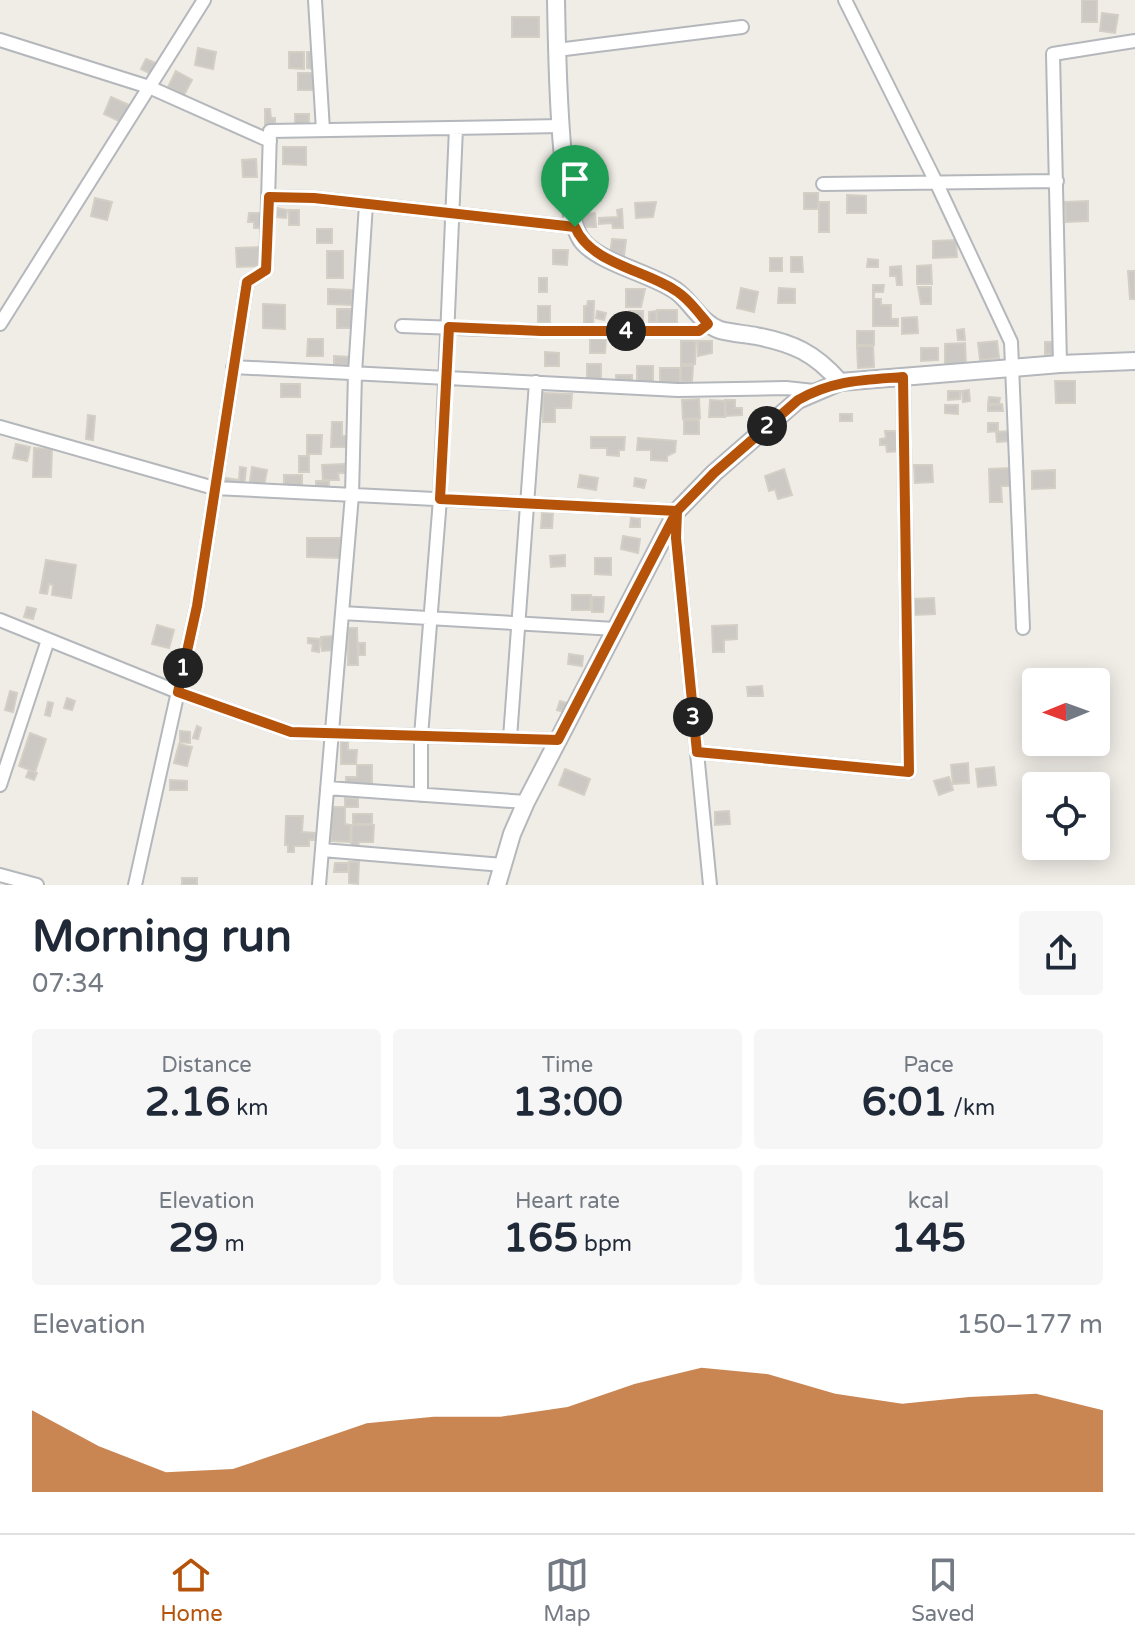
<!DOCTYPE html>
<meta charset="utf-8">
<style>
body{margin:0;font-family:"Varela Round",sans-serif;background:#f6f6f7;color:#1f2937;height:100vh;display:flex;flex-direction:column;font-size:30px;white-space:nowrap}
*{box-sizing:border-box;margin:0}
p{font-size:26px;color:#747a83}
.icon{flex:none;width:44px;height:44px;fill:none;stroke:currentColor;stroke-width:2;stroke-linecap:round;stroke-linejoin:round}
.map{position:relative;height:885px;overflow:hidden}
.side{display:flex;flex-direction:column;background:#fff;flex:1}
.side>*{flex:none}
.needle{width:52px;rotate:269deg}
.fabs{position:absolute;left:1022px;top:668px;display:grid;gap:16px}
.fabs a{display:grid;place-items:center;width:88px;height:88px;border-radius:8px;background:#fff;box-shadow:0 4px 20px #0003;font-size:40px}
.pin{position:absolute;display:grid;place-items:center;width:68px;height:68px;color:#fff;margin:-82px -34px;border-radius:50% 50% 50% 0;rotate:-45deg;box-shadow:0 0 8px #0007}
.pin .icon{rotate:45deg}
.km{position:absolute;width:40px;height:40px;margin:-20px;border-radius:50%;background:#222;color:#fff;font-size:22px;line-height:40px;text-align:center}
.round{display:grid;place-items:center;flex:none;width:84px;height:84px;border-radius:8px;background:#f6f6f7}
.overview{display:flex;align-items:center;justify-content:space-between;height:136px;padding:0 32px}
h1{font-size:44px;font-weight:700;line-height:60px}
.metrics{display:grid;grid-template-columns:repeat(3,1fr);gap:12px;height:136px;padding:8px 32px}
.metrics div{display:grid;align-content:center;border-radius:8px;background:#f6f6f7;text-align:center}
.metrics b{font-size:40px;font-weight:700}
.metrics small{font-size:22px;font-weight:400}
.metrics p{font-size:22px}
.chart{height:224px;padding:16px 32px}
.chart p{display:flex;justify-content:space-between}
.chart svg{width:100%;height:144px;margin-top:8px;fill:#b45309;opacity:.7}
.menu{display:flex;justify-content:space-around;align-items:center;height:112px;border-top:2px solid #e0e1e3;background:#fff;font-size:22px;color:#747a83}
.menu a{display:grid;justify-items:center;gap:4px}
.menu .current{color:#b45309}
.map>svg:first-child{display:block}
.building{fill:#ccc8c4;stroke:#d4cfc5;stroke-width:2}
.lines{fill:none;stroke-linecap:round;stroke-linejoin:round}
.minor-casing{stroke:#b4b7bb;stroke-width:16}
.tertiary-casing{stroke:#b4b7bb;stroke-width:20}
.minor{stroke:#fff;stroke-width:12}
.tertiary{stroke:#fff;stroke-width:16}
.route-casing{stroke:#fff;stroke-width:16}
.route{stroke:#b45309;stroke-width:10}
</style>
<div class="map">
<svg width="1135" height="885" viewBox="0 0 1135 885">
<rect width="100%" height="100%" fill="#f0ede7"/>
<path class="building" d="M1082,0H1097V22H1082Z
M1102,13L1118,15L1115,33L1100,31Z
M512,17H539V37H512Z
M198,48L216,52L213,69L195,65Z
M289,52H304V69L289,68Z
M307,52H313L312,69L307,68Z
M146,59L156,63L151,74L141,69Z
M176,71L192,80L184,95L168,87Z
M298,73H314V90H298Z
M111,97L129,105L121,122L104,114Z
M265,109H270L271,118H275V124H265Z
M295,114H309V128H295Z
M283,147H306V165L283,164Z
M256,159L257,177H243L242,160Z
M600,189L601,201L592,202L591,190Z
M589,190L591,203L580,205L578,192Z
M804,193H818V209H804Z
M847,195L866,196V213H847Z
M95,198L112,202L107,220L91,216Z
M1088,201V221L1066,222L1065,202Z
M656,202L653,217L636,218L635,203Z
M819,202H829V232H819Z
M277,208L287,210L286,218L276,217Z
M622,209L623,228H613L612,223L599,224V218L618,217L617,210Z
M289,210H299V225H289Z
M249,213H261V228H254V222H248Z
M595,213L596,227H582L581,214Z
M317,229H332V243H317Z
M612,239L626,240L624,256L610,255Z
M956,240L957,257L933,258V241Z
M261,247L262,266L237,267L236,248Z
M553,250H568L567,265L553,264Z
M327,251H343V278H327Z
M791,257H802L803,272H791Z
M770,258H782V271H770Z
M868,259L878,260V267H867Z
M931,265L932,284H917V266Z
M901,266L902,285H897L896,276H890V267Z
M1128,271H1135V299H1130Z
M539,278H547V292H539Z
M873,285H884L883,292H874V299H881V305H891V319H898V326H873Z
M918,287H931V304H921Z
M741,288L758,292L754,312L737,308Z
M779,288L795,289V303H778Z
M328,289L352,290V305L328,304Z
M626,289H645L641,307H626Z
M588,301H594L593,331H584V306H587Z
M263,304L285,305V329L263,328Z
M538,306H550V323H538Z
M337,309H353V328H337Z
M657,310H677V323H657Z
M597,311L606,313L604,320L596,318Z
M629,311H643V325L629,324Z
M656,311L657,322H649V312Z
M917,317L918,333L902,334V318Z
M964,329L965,340H958L957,330Z
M857,331H874V345H857Z
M308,339H323V356H307Z
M590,339H606L605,353H590Z
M681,341H696L695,364H681Z
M698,341H712V353L698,356Z
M997,341L999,358L980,360L978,343Z
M1045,342H1054V354H1045Z
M965,343L966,365L945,366V344Z
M857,346H873L874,367L858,368Z
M921,348H938V360L921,361Z
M545,352L559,353V366H545Z
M334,356L350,357V365H334Z
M587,364H601V383L587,382Z
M637,366H653V385H637Z
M681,366H693L692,382H681Z
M660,368H680V386H660Z
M616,375H632V384L616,383Z
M1055,381H1075V403H1056Z
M281,384H300V397H281Z
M969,390L970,401L963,402L962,391Z
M948,391H960V399L948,400Z
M543,393L572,394L571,408H555V422H543Z
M989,397L1000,398L999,404H988Z
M699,399L700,418L683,419L682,400Z
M710,400L725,401V417H709Z
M725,400H735V408H742V415L726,416Z
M1002,404L1003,411H988V405Z
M945,405H958V414L945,413Z
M840,414H852V421H840Z
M88,415L95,416L93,440L86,439Z
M684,420H699V434H684Z
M332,422H342V436H347V447H331Z
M988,423H998V431L988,432Z
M885,431H901L902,451L887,452L886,445H880V439L886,438Z
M1010,431L1011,441L997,442L996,432Z
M307,435H322L321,454H307Z
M591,437H625L624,450H619V456L607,455V448H591Z
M638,438L676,441L675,452L667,456V461L651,460V450H637Z
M16,444L30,447L27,461L13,458Z
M34,448L52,449L51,477H33Z
M299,456H309V472H299Z
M345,464V473H338L339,480H323L322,465Z
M914,465H932L933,482L915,483Z
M240,467L246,468L244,488L224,486L225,478L239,480Z
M252,467L267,470L263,491L249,488Z
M1012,468V486H1001L1002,502H990L989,469Z
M784,469L792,495L778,499L775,489L769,491L765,476Z
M1055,470V488L1032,489V471Z
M284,475H302V489H284Z
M580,475L598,478L596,490L578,487Z
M635,478L646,480L644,488L634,486Z
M316,481H329V490H316Z
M542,513H553L552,528H541Z
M631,518L640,519V527H630Z
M623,536L640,539L638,553L621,549Z
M307,538H340V558L307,557Z
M565,555V566L551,567L550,556Z
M595,558H611V575L595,574Z
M46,560L76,565L71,598L52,595L53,585L49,584L47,594L40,593Z
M572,595H591L590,610H572Z
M592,597H604L603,612H592Z
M934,598L935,614L914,615L913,599Z
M27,607L36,609L33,619L24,617Z
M157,625L174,630L169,648L152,644Z
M737,625V639L724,640V652H713L712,626Z
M348,628H357L358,665H348Z
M333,636L334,650L322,651L321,637Z
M308,638L320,639L319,652L312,651L313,644L308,643Z
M359,643H365V655H359Z
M569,654L583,656L582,666L568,664Z
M762,686L763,696H748L747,687Z
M10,691L17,693L13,712L5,710Z
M67,698L75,701L72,710L64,708Z
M560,701L567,703L564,712L557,710Z
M48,702L53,703L50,716L45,715Z
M197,726L201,728L198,739L193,738Z
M180,731L190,732V743L180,742Z
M30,733L46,739L35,772L19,766Z
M341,741H348V750H357L356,764H341Z
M179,744L192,747L187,766L174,763Z
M968,763L969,783L953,784L951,765Z
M357,765H372V785L346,784V777H357Z
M994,767L996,785L978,787L976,769Z
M565,769L590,779L584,795L559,785Z
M29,770L37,773L34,780L26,777Z
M949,777L953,790L939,795L934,781Z
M170,780L187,781V790H170Z
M345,798L358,799V807H345Z
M332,807H345V824L351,825L350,842L331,841Z
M729,811L730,824L715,825V812Z
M353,814H372V824H353Z
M286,816H303L302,832L315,833V840H309V846H294V852H288V845H285Z
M352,825H374L373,842H359L358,848H351Z
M349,862H359L358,884L349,883Z
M335,863H348V872H334Z
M182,878H197V885H182Z"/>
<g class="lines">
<g class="minor-casing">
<path id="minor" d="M315,0L323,130
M845,0L936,182L1011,342L1023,628
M0,40L149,87L270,141
M557,50L742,27
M823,184L1057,181
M269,197L314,198L575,227
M0,324L204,0
M402,326L541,331H699L708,324
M1060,364L1053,54L1135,41
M233,367L678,390L786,388L814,391
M0,427L214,488L677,511L676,538L710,885
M342,613L615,629
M0,620L178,692L291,732L558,740
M510,738L536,382
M697,752L909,772L903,377
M0,785L48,640
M327,788L526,802
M421,795V736L440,499L456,128
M322,850L503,865
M0,875L37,885
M135,885L197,606L247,282L266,270L270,131L561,126
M319,885L352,495L355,373L366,204"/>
</g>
<g class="tertiary-casing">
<path id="tertiary" d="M556,0C557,44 558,213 583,242C601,263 650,273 675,290C691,301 700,323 720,330C731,333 745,334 756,336C793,343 815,353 840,382
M497,885L512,834L526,802L677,511L714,473L798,400L840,382L1060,364L1135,361"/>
</g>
<use href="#minor" class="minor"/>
<use href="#tertiary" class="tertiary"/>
</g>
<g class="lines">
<g class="route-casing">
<path id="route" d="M575,227L314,198L269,197L266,270L247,282L197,606L178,692L291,732L558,740L677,511L714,473L798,400C833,380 863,380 903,377L909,772L697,752L676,538L677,511L440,499L449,327L541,331H699L708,324C698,312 687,297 673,289C643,270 589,262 575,227"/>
</g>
<use href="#route" class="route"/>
</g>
</svg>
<div class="fabs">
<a><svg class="needle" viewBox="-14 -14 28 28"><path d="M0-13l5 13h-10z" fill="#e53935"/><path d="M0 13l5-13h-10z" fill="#747a83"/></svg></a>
<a><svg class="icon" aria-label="locate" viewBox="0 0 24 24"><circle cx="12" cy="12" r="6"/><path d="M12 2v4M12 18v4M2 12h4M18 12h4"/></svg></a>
</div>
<div class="pin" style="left:575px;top:227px;background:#1e9e55"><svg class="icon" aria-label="arrive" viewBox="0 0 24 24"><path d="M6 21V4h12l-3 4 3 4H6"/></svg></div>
<b class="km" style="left:183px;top:668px">1</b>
<b class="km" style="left:767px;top:426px">2</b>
<b class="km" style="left:693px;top:717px">3</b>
<b class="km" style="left:626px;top:331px">4</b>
</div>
<section class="side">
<div class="overview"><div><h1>Morning run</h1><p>07:34</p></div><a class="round"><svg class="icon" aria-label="share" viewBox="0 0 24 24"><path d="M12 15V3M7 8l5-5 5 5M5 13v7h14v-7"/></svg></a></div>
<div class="metrics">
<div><p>Distance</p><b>2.16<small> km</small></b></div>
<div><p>Time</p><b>13:00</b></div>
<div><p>Pace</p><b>6:01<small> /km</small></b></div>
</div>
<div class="metrics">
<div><p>Elevation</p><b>29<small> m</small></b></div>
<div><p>Heart rate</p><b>165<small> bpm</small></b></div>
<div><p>kcal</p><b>145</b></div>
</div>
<div class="chart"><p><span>Elevation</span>150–177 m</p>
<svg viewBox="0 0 160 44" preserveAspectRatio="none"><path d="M0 44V19L10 30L20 38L30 37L40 30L50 23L60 21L70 21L80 18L90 11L100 6L110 8L120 14L130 17L140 15L150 14L160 19V44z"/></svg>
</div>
</section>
<nav class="menu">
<a class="current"><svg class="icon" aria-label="home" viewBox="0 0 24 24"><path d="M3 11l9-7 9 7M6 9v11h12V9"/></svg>Home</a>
<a><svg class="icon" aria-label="map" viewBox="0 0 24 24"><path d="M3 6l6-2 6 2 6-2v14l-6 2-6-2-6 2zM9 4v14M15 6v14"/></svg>Map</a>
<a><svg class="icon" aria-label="saved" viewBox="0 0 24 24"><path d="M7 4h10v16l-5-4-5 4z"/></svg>Saved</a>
</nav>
